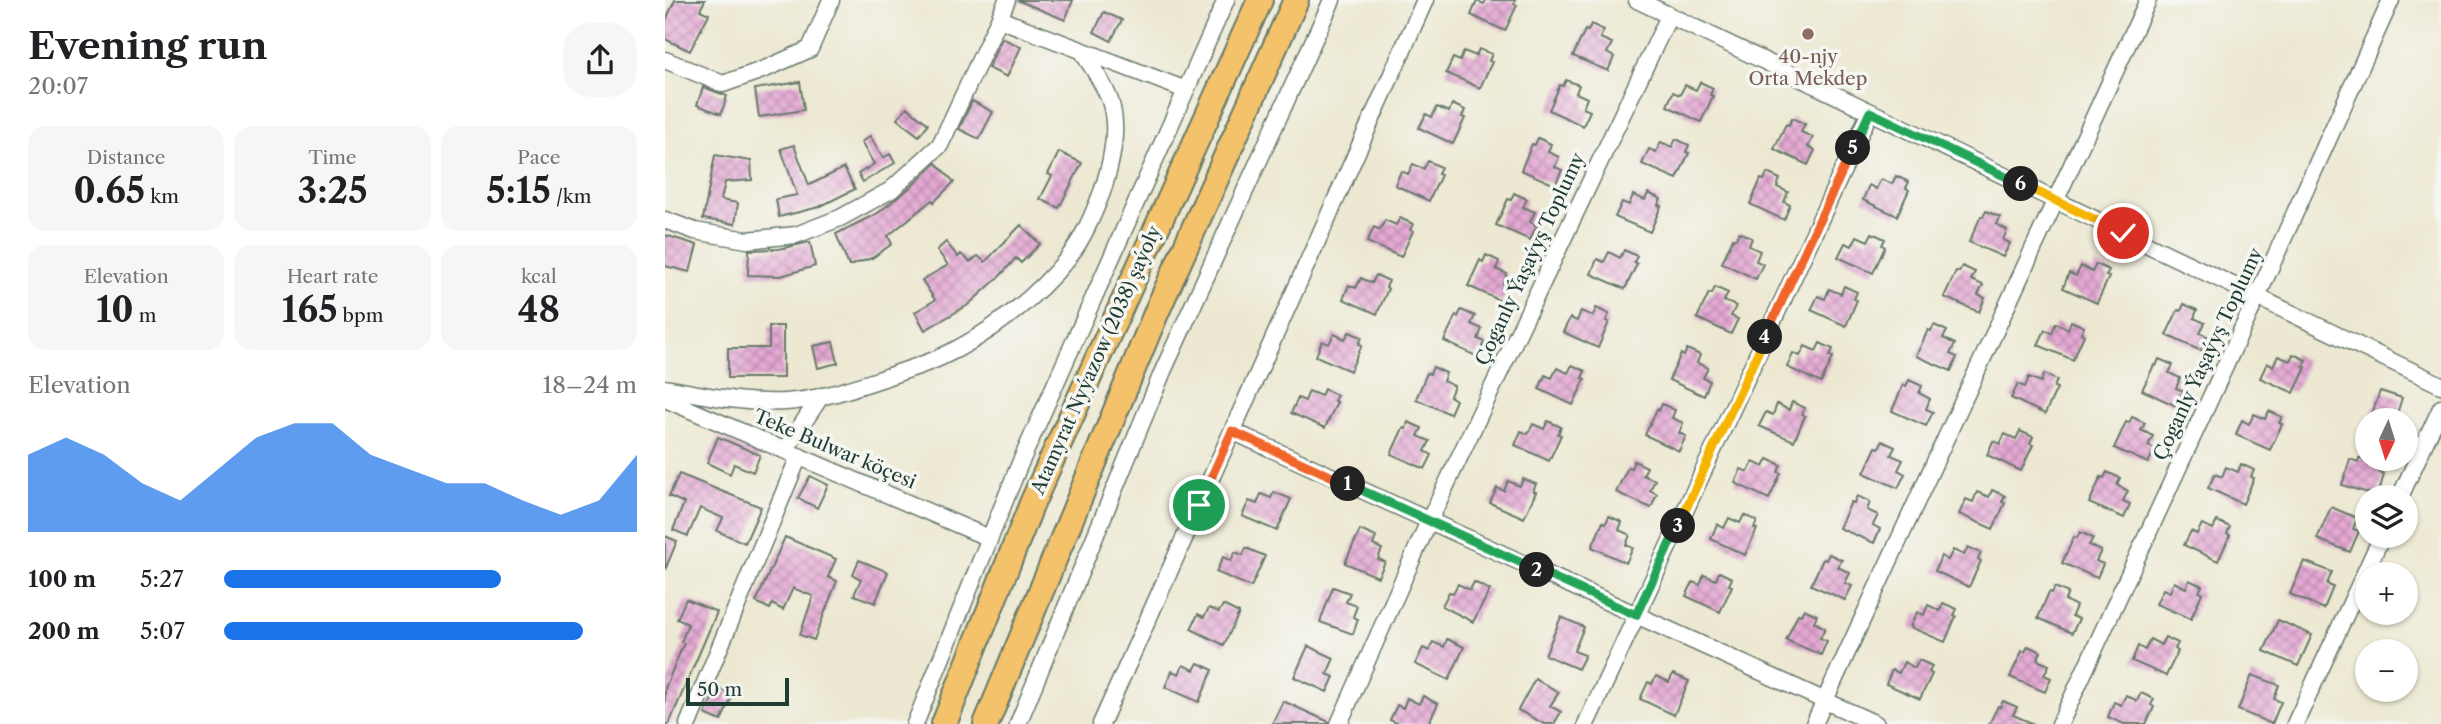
<!DOCTYPE html>
<meta charset="utf-8">
<style>
body{margin:0;font-family:"Libre Caslon Text",serif;background:#f6f6f6;color:#202124;height:100vh;display:flex;flex-direction:column;font-size:26px;white-space:nowrap}
*{box-sizing:border-box;margin:0}
p{font-size:23px;color:#757577}
.icon{flex:none;width:38px;height:38px;fill:none;stroke:currentColor;stroke-width:2;stroke-linecap:round;stroke-linejoin:round}
.map{position:relative;flex:1;overflow:hidden}
.drawer{display:flex;flex-direction:column;background:#fff;width:665px}
.drawer>*{flex:none}
.needle{width:46px;rotate:184deg}
.tools{position:absolute;left:1690px;top:408px;display:grid;gap:14px}
.tools a{display:grid;place-items:center;width:63px;height:63px;border-radius:50%;background:#fff;box-shadow:0 2px 5px #0004;font-size:35px}
.scale{position:absolute;left:21px;bottom:18px;width:103px;box-sizing:border-box;padding-left:7px;border:4px solid #1f3d34;border-top:0;font-size:19px;line-height:24px;white-space:nowrap;color:#1f3d34;-webkit-text-stroke:5px #f6f6f2;paint-order:stroke}
.pin{position:absolute;display:grid;place-items:center;width:60px;height:60px;color:#fff;margin:-30px;border:4px solid #fff;border-radius:50%;box-shadow:0 2px 7px #0007}
.km{position:absolute;width:35px;height:35px;margin:-18px;border-radius:50%;background:#222;color:#fff;font-size:19px;line-height:35px;text-align:center}
.round{display:grid;place-items:center;flex:none;width:74px;height:74px;border-radius:28px;background:#f6f6f6}
.overview{display:flex;align-items:center;justify-content:space-between;height:119px;padding:0 28px}
h1{font-size:38px;font-weight:700;line-height:52px}
.figures{display:grid;grid-template-columns:repeat(3,1fr);gap:10px;height:119px;padding:7px 28px}
.figures div{display:grid;align-content:center;border-radius:18px;background:#f6f6f6;text-align:center}
.figures b{font-size:35px;font-weight:700}
.figures small{font-size:19px;font-weight:400}
.figures p{font-size:19px}
.chart{height:196px;padding:14px 28px}
.chart p{display:flex;justify-content:space-between}
.chart svg{width:100%;height:126px;margin-top:7px;fill:#1a73e8;opacity:.7}
ul{padding:0 28px;list-style:none;font-size:23px}
li{display:grid;grid-template-columns:112px 84px 1fr;align-items:center;height:52px}
li i{height:18px;border-radius:9px;background:#1a73e8}
main{display:flex;flex:1;min-height:0}
.map>svg:first-child{display:block}
.building{fill:url(#building-cross-hatch)}
.lines{fill:none;stroke-linecap:round;stroke-linejoin:round}
.minor-casing{stroke:#67796b;stroke-width:19}
.primary-casing{stroke:#67796b;stroke-width:28}
.minor{stroke:#fff;stroke-width:16}
.primary{stroke:#f3c26a;stroke-width:24}
.split-1-casing{stroke:#fff;stroke-width:14}
.split-2-casing{stroke:#fff;stroke-width:14}
.split-3-casing{stroke:#fff;stroke-width:14}
.split-4-casing{stroke:#fff;stroke-width:14}
.split-5-casing{stroke:#fff;stroke-width:14}
.split-6-casing{stroke:#fff;stroke-width:14}
.split-7-casing{stroke:#fff;stroke-width:14}
.split-1{stroke:#f0652b;stroke-width:9}
.split-2{stroke:#22a559;stroke-width:9}
.split-3{stroke:#22a559;stroke-width:9}
.split-4{stroke:#f5b400;stroke-width:9}
.split-5{stroke:#f0652b;stroke-width:9}
.split-6{stroke:#22a559;stroke-width:9}
.split-7{stroke:#f5b400;stroke-width:9}
.education-dot{fill:#8d6e63;stroke:#f6f6f2;stroke-width:2.5}
.labels{text-anchor:middle;dominant-baseline:central;stroke-width:7;stroke-linejoin:round;paint-order:stroke}
.education-label{font-size:19px;fill:#785e54;stroke:#f6f6f2}
.street-label{font-size:19px;fill:#1f3d34;stroke:#f6f6f2}
</style>
<main>
<section class="drawer">
<div class="overview"><div><h1>Evening run</h1><p>20:07</p></div><a class="round"><svg class="icon" aria-label="share" viewBox="0 0 24 24"><path d="M12 15V3M7 8l5-5 5 5M5 13v7h14v-7"/></svg></a></div>
<div class="figures">
<div><p>Distance</p><b>0.65<small> km</small></b></div>
<div><p>Time</p><b>3:25</b></div>
<div><p>Pace</p><b>5:15<small> /km</small></b></div>
</div>
<div class="figures">
<div><p>Elevation</p><b>10<small> m</small></b></div>
<div><p>Heart rate</p><b>165<small> bpm</small></b></div>
<div><p>kcal</p><b>48</b></div>
</div>
<div class="chart"><p><span>Elevation</span>18–24 m</p>
<svg viewBox="0 0 160 44" preserveAspectRatio="none"><path d="M0 44V17L10 11L20 17L30 27L40 33L50 22L60 11L70 6L80 6L90 17L100 22L110 27L120 27L130 33L140 38L150 33L160 17V44z"/></svg>
</div>
<ul>
<li><b>100 m</b>5:27<i style="width:67%"></i></li>
<li><b>200 m</b>5:07<i style="width:87%"></i></li>
</ul>
</section>
<div class="map">
<svg width="1776" height="724" viewBox="0 0 1776 724">
<defs>
<pattern id="building-cross-hatch" width="8" height="8" patternUnits="userSpaceOnUse" patternTransform="scale(1.75)"><rect width="8" height="8" fill="#e5a9d4"/><path d="M0 0l8 8M0 8l8-8" fill="none" stroke="#b98bad"/></pattern>
</defs>
<rect width="100%" height="100%" fill="#f6f6f2"/>
<filter id="ink" filterUnits="userSpaceOnUse"><feTurbulence type="fractalNoise" baseFrequency=".0143" numOctaves="2"/><feDisplacementMap in="SourceGraphic" scale="14" xChannelSelector="R" yChannelSelector="G"/><feConvolveMatrix kernelMatrix="1 2 1 2 8 2 1 2 1" color-interpolation-filters="sRGB"/></filter>
<filter id="wash" filterUnits="userSpaceOnUse"><feTurbulence type="fractalNoise" baseFrequency=".00686" numOctaves="4" result="noise"/><feDisplacementMap in="SourceGraphic" scale="28" xChannelSelector="R" yChannelSelector="G"/><feGaussianBlur stdDeviation="1.57" result="paint"/><feColorMatrix in="noise" values="0 0 0 0 0 0 0 0 0 0 0 0 0 0 0 0 0 1.4 0 .05"/><feComposite in="paint" operator="in"/></filter>
<g filter="url(#wash)">
<rect width="100%" height="100%" fill="#ece8d1"/>
<g id="blocks">
<path class="building" d="M10,0H40L35,10L44,14L25,51L0,39V22Z
M352,0H408L400,20Z
M821,0H850L849,4L852,5L840,31L806,15L812,1L819,4Z
M439,12L457,20L446,41L429,32Z
M926,24L939,30L935,38L947,43L942,53L949,57L943,71L908,56L920,30L923,31Z
M337,38L356,47L342,77L323,68Z
M814,49L827,54L824,61L827,62L815,88L781,73L788,58L795,61L799,51L811,56Z
M901,80L914,85L911,93L922,98L918,108L925,111L918,126L884,110L895,85L898,86Z
M135,82L139,110L94,117L90,89Z
M1035,82L1048,88L1045,95L1048,96L1036,122L1002,106L1008,92L1015,95L1020,85L1031,90Z
M38,87L62,96L56,114L32,105Z
M307,101L328,112L314,139L294,129Z
M787,104L800,110L797,117L800,118L788,144L754,128L761,114L767,117L772,107L784,112Z
M242,107L263,124L254,136L232,119Z
M1127,118L1140,124L1136,132L1148,137L1143,147L1150,150L1143,165L1109,149L1121,124L1124,125Z
M205,136L218,158L225,154L230,163L198,182L193,174L209,164L196,142Z
M873,138L886,144L883,152L894,157L890,167L897,170L890,185L856,170L867,144L870,145Z
M1011,139L1024,145L1021,152L1024,153L1012,179L977,164L984,149L991,152L996,142L1007,147Z
M129,145L144,185L179,168L190,189L154,207L114,217L111,199L132,195L116,149Z
M394,152L417,163L394,208L375,199L387,176L383,174Z
M50,155L86,161L87,180L60,182L56,200L73,203L70,224L38,219Z
M763,161L776,167L773,174L776,175L764,201L730,185L736,171L743,174L748,164L759,169Z
M271,163L289,182L269,202L267,200L223,236L227,244L207,258L184,266L171,234L213,213L247,186Z
M1102,173L1115,179L1112,187L1123,192L1119,202L1125,205L1119,220L1085,204L1096,179L1099,180Z
M1231,176L1244,182L1241,188L1244,190L1232,216L1198,200L1204,185L1211,189L1216,179L1227,184Z
M849,193L862,199L858,207L870,212L865,222L872,226L865,240L831,225L843,199L846,200Z
M983,193L996,199L993,205L996,206L985,232L950,217L957,202L964,205L968,195L980,200Z
M1321,211L1335,217L1331,224L1342,230L1338,240L1345,243L1338,257L1304,242L1316,216L1318,217Z
M735,218L748,224L745,230L748,231L736,257L702,242L709,227L715,230L720,220L731,225Z
M356,225L375,244L356,263L351,258L335,276L303,305L260,330L250,312L270,300L257,280L283,265L272,250L281,242L293,257L296,254L305,262L313,256L320,262Z
M1074,232L1087,238L1084,246L1095,251L1091,261L1098,264L1091,279L1057,263L1068,238L1071,239Z
M1207,233L1220,239L1217,245L1220,247L1208,273L1173,257L1180,243L1187,246L1192,236L1203,241Z
M0,235L32,245L25,272L0,266Z
M145,242L150,266L116,276L83,275L84,250L114,249Z
M959,250L972,256L969,262L972,264L960,289L926,274L932,259L939,262L944,252L955,258Z
M821,255L834,261L831,269L842,274L838,284L844,287L838,302L803,286L815,260L818,262Z
M1431,264L1444,270L1441,276L1444,277L1432,303L1398,288L1404,273L1411,276L1416,266L1427,272Z
M1297,266L1310,272L1306,280L1318,285L1313,295L1320,298L1314,312L1279,297L1291,271L1294,272Z
M711,275L724,281L721,287L723,289L712,314L678,299L684,285L691,288L696,278L707,283Z
M1179,286L1192,292L1189,299L1192,300L1181,326L1146,310L1153,296L1160,299L1164,289L1176,294Z
M1050,287L1063,293L1059,301L1071,306L1066,316L1073,319L1066,334L1032,318L1044,293L1047,294Z
M1519,304L1532,310L1529,318L1540,323L1535,333L1542,336L1536,351L1501,335L1513,310L1516,311Z
M931,308L944,314L941,321L944,322L933,348L898,332L905,318L912,321L916,311L928,316Z
M796,310L810,316L806,324L817,329L813,339L820,342L813,357L779,341L791,315L793,317Z
M1406,321L1419,327L1416,333L1419,335L1408,360L1373,345L1380,330L1387,333L1391,323L1403,329Z
M1269,325L1282,331L1278,338L1290,344L1285,354L1292,357L1286,371L1251,356L1263,330L1266,331Z
M104,326H118V378H63V348H104Z
M684,332L697,337L694,344L697,345L685,371L651,356L657,341L664,344L669,334L680,339Z
M168,342L173,363L153,368L148,346Z
M1155,343L1168,349L1165,356L1168,357L1156,383L1122,367L1128,353L1135,356L1140,346L1151,351Z
M1022,349L1035,355L1032,363L1043,368L1038,378L1045,381L1039,396L1004,380L1016,354L1019,356Z
M1628,354L1641,360L1638,366L1641,367L1629,393L1595,378L1602,363L1608,366L1613,356L1625,361Z
M1494,359L1508,365L1504,373L1515,378L1511,388L1518,391L1511,406L1477,390L1489,365L1491,366Z
M907,365L920,371L917,378L920,379L908,405L874,389L880,375L887,378L892,368L903,373Z
M768,367L781,373L778,381L789,386L785,396L791,400L785,414L751,399L762,373L765,374Z
M1379,374L1392,380L1389,387L1392,388L1380,414L1346,398L1353,384L1360,387L1364,377L1376,382Z
M1244,380L1257,386L1254,393L1265,399L1261,409L1268,412L1261,426L1227,411L1238,385L1241,386Z
M659,389L672,395L669,401L672,402L660,428L626,413L633,398L640,401L644,391L656,396Z
M1715,391L1737,398L1730,420H1705Z
M1127,402L1140,408L1137,414L1140,416L1129,441L1094,426L1101,412L1108,415L1112,404L1124,410Z
M997,404L1010,410L1007,418L1018,423L1014,433L1021,436L1014,451L980,435L992,409L994,411Z
M1604,411L1617,417L1614,423L1617,424L1605,450L1571,435L1577,420L1584,424L1589,414L1600,419Z
M1467,417L1480,423L1476,430L1488,436L1483,446L1490,449L1483,463L1449,448L1461,422L1464,423Z
M883,421L896,427L893,434L896,435L884,461L850,445L856,431L863,434L868,424L879,429Z
M743,422L757,428L753,436L765,441L760,451L767,455L760,469L726,454L738,428L741,429Z
M1355,431L1368,437L1365,444L1368,445L1356,471L1322,455L1328,441L1335,444L1340,434L1351,439Z
M53,437L95,455L88,472L69,464L65,474L42,463Z
M1217,441L1230,447L1226,455L1238,460L1233,470L1240,474L1233,488L1199,473L1211,447L1214,448Z
M1694,458H1718L1714,472L1719,474L1713,496L1677,485L1685,459L1693,462Z
M1103,459L1116,465L1113,472L1116,473L1104,499L1070,483L1076,469L1083,472L1088,462L1099,467Z
M969,461L982,467L978,475L990,480L985,490L992,494L986,508L951,492L963,467L966,468Z
M1576,464L1589,470L1586,477L1589,478L1578,504L1543,488L1550,474L1557,477L1561,467L1573,472Z
M1442,472L1455,478L1452,485L1463,491L1458,501L1465,504L1459,518L1424,503L1436,477L1439,478Z
M14,474L96,507L80,543L52,531L58,518L35,508L23,536L8,530L19,503L4,496Z
M145,476L163,485L152,508L133,498Z
M858,479L871,484L868,491L871,492L859,518L825,503L832,488L839,491L843,481L855,486Z
M1327,490L1340,496L1337,502L1340,503L1328,529L1294,514L1301,499L1308,502L1312,492L1324,497Z
M609,492L626,499L612,531L577,516L584,501L592,504L596,494L606,498Z
M1192,496L1205,502L1202,510L1213,515L1208,525L1215,529L1209,543L1174,528L1186,502L1189,503Z
M1666,507L1692,518L1688,529L1694,531L1685,552L1652,539Z
M1079,515L1092,521L1089,528L1092,529L1080,555L1046,539L1052,524L1059,528L1064,518L1075,523Z
M944,516L957,522L954,530L965,535L961,545L968,548L961,563L927,547L938,522L941,523Z
M1552,521L1565,527L1562,534L1565,535L1553,561L1519,545L1526,531L1532,534L1537,524L1548,529Z
M695,530L711,537L708,545L717,549L713,559L720,562L713,577L680,563Z
M1415,532L1428,538L1424,545L1436,551L1431,561L1438,564L1432,578L1397,563L1409,537L1412,538Z
M0,536L12,541L0,570Z
M120,537L171,559L163,577L172,581L149,640L135,635L148,596L128,588L118,610L107,604L105,609L91,602Z
M1303,547L1316,553L1313,559L1316,561L1304,587L1270,571L1276,556L1283,560L1288,550L1299,555Z
M581,548L600,556L586,587L551,572L558,557L566,561L570,552L578,555Z
M1164,554L1177,560L1173,567L1185,573L1180,583L1187,586L1180,600L1146,585L1158,559L1161,560Z
M194,560L223,572L210,603L189,595L196,579L188,575Z
M1639,561L1667,572L1662,584L1668,587L1659,609L1625,594Z
M1054,572L1067,578L1064,585L1067,586L1055,612L1021,596L1028,582L1035,585L1039,575L1051,580Z
M1524,580L1537,586L1534,592L1537,593L1526,619L1491,604L1498,589L1505,592L1509,582L1521,588Z
M809,582L825,590L808,622L777,606L784,592L788,593L793,584L805,590Z
M668,587L685,593L681,602L692,606L688,617L693,619L688,634L655,622Z
M1390,587L1403,593L1400,600L1411,606L1407,616L1414,619L1407,633L1373,618L1384,592L1387,593Z
M21,599L52,612L4,724H0V688L19,643L16,642L23,624L12,619Z
M1278,603L1292,609L1289,615L1291,616L1280,642L1245,627L1252,612L1259,615L1263,605L1275,611Z
M558,605L574,613L559,645L526,629L533,614L539,617L544,608L554,612Z
M1139,609L1152,615L1149,622L1160,628L1155,638L1162,641L1156,655L1121,640L1133,614L1136,615Z
M896,617L919,627L909,651L920,655L913,669L880,655Z
M1613,620L1647,635L1633,666L1599,651Z
M1500,637L1513,643L1510,649L1513,651L1501,676L1467,661L1473,646L1480,650L1485,639L1496,645Z
M782,639L799,647L784,680L750,664L758,648L764,651L768,642L779,647Z
M643,646L669,658L662,674L669,677L662,692L629,677Z
M1363,646L1376,652L1372,660L1384,665L1379,675L1386,678L1380,692L1345,677L1357,651L1360,652Z
M1254,660L1267,666L1264,672L1267,674L1255,699L1221,684L1227,670L1234,673L1239,662L1250,668Z
M533,663L548,670L534,702L500,687L507,671L514,674L518,665L529,670Z
M1008,674L1024,681L1009,715L975,699L983,682L987,684L991,676L1004,682Z
M1587,675L1614,685L1609,699L1616,702L1607,724L1573,710Z
M870,679L894,692L885,706L896,712L889,724H879L853,710Z
M52,688L68,695L56,721L40,714Z
M1476,693L1489,699L1486,705L1489,707L1481,724H1459L1443,717L1449,702L1456,705L1461,695L1472,701Z
M758,696L773,704L763,724H734L725,720L732,705L738,708L742,698L754,704Z
M618,701L664,722V724H607Z
M1338,701L1352,707L1348,715L1369,724H1324L1333,706L1335,707Z"/>
</g>
</g>
<g filter="url(#ink)">
<use href="#blocks" fill-opacity="0" stroke="#67796b" stroke-width="2"/>
<g class="lines">
<g class="minor-casing">
<path id="minor" d="M972,0L1776,385
M334,19L342,0
M0,60L58,84L100,69L145,49L166,0
M0,220L30,231L82,240L131,235L175,218L226,190L275,145L334,19L521,90
M0,388C39,395 81,404 121,402C154,400 188,388 219,378C237,371 256,366 274,358C322,336 370,299 403,258C418,239 428,215 437,192C446,165 454,132 446,104C441,86 427,68 418,52
M0,399L324,538
M567,431L1211,724
M120,450L156,396
M1735,497L1776,408
M23,724L134,456
M250,724L353,468L561,0
M353,724L498,371L667,0
M436,724L760,0
M674,724L764,521L1004,16
M921,724L1205,112
M1149,724L1483,0
M1395,724L1592,297L1726,0
M1630,724L1717,536"/>
</g>
<g class="primary-casing">
<path id="primary" d="M279,724L368,501L595,0
M321,724L492,311L631,0"/>
</g>
<use href="#minor" class="minor"/>
<use href="#primary" class="primary"/>
</g>
</g>
<g class="lines" filter="url(#ink)">
<g class="split-1-casing">
<path id="split-1" d="M534,505L567,431L683,484"/>
</g>
<g class="split-2-casing">
<path id="split-2" d="M683,484L872,570"/>
</g>
<g class="split-3-casing">
<path id="split-3" d="M872,570L971,615L1013,526"/>
</g>
<g class="split-4-casing">
<path id="split-4" d="M1013,526L1100,337"/>
</g>
<g class="split-5-casing">
<path id="split-5" d="M1100,337L1188,148"/>
</g>
<g class="split-6-casing">
<path id="split-6" d="M1188,148L1205,112L1356,184"/>
</g>
<g class="split-7-casing">
<path id="split-7" d="M1356,184L1458,233"/>
</g>
<use href="#split-1" class="split-1"/>
<use href="#split-2" class="split-2"/>
<use href="#split-3" class="split-3"/>
<use href="#split-4" class="split-4"/>
<use href="#split-5" class="split-5"/>
<use href="#split-6" class="split-6"/>
<use href="#split-7" class="split-7"/>
</g>
<circle class="education-dot" cx="1143" cy="34" r="7"/>
<g class="labels">
<g class="education-label">
<text x="1143" y="56">40-njy<tspan x="1143" dy="22">Orta Mekdep</tspan></text>
</g>
<g class="street-label">
<text transform="translate(865 259) rotate(-65)">Çoganly Ýaşaýyş Toplumy</text>
<text transform="translate(1543 354) rotate(-65)">Çoganly Ýaşaýyş Toplumy</text>
<text transform="translate(431 360) rotate(-66)">Atamyrat Nyýazow (2038) şaýoly</text>
<text transform="translate(170 449) rotate(23)">Teke Bulwar köçesi</text>
</g>
</g>
</svg>
<div class="tools">
<a><svg class="needle" viewBox="-14 -14 28 28"><path d="M0-13l5 13h-10z" fill="#e53935"/><path d="M0 13l5-13h-10z" fill="#757577"/></svg></a>
<a><svg class="icon" aria-label="layers" viewBox="0 0 24 24"><path d="M12 4l9 5-9 5-9-5zM3 14l9 5 9-5"/></svg></a>
<a>+</a>
<a>−</a>
</div>
<div class="scale">50 m</div>
<div class="pin" style="left:534px;top:505px;background:#1e9e55"><svg class="icon" aria-label="arrive" viewBox="0 0 24 24"><path d="M6 21V4h12l-3 4 3 4H6"/></svg></div>
<div class="pin" style="left:1458px;top:233px;background:#d93025"><svg class="icon" aria-label="check" viewBox="0 0 24 24"><path d="M5 12l5 5 9-10"/></svg></div>
<b class="km" style="left:683px;top:484px">1</b>
<b class="km" style="left:872px;top:570px">2</b>
<b class="km" style="left:1013px;top:526px">3</b>
<b class="km" style="left:1100px;top:337px">4</b>
<b class="km" style="left:1188px;top:148px">5</b>
<b class="km" style="left:1356px;top:184px">6</b>
</div>
</main>
